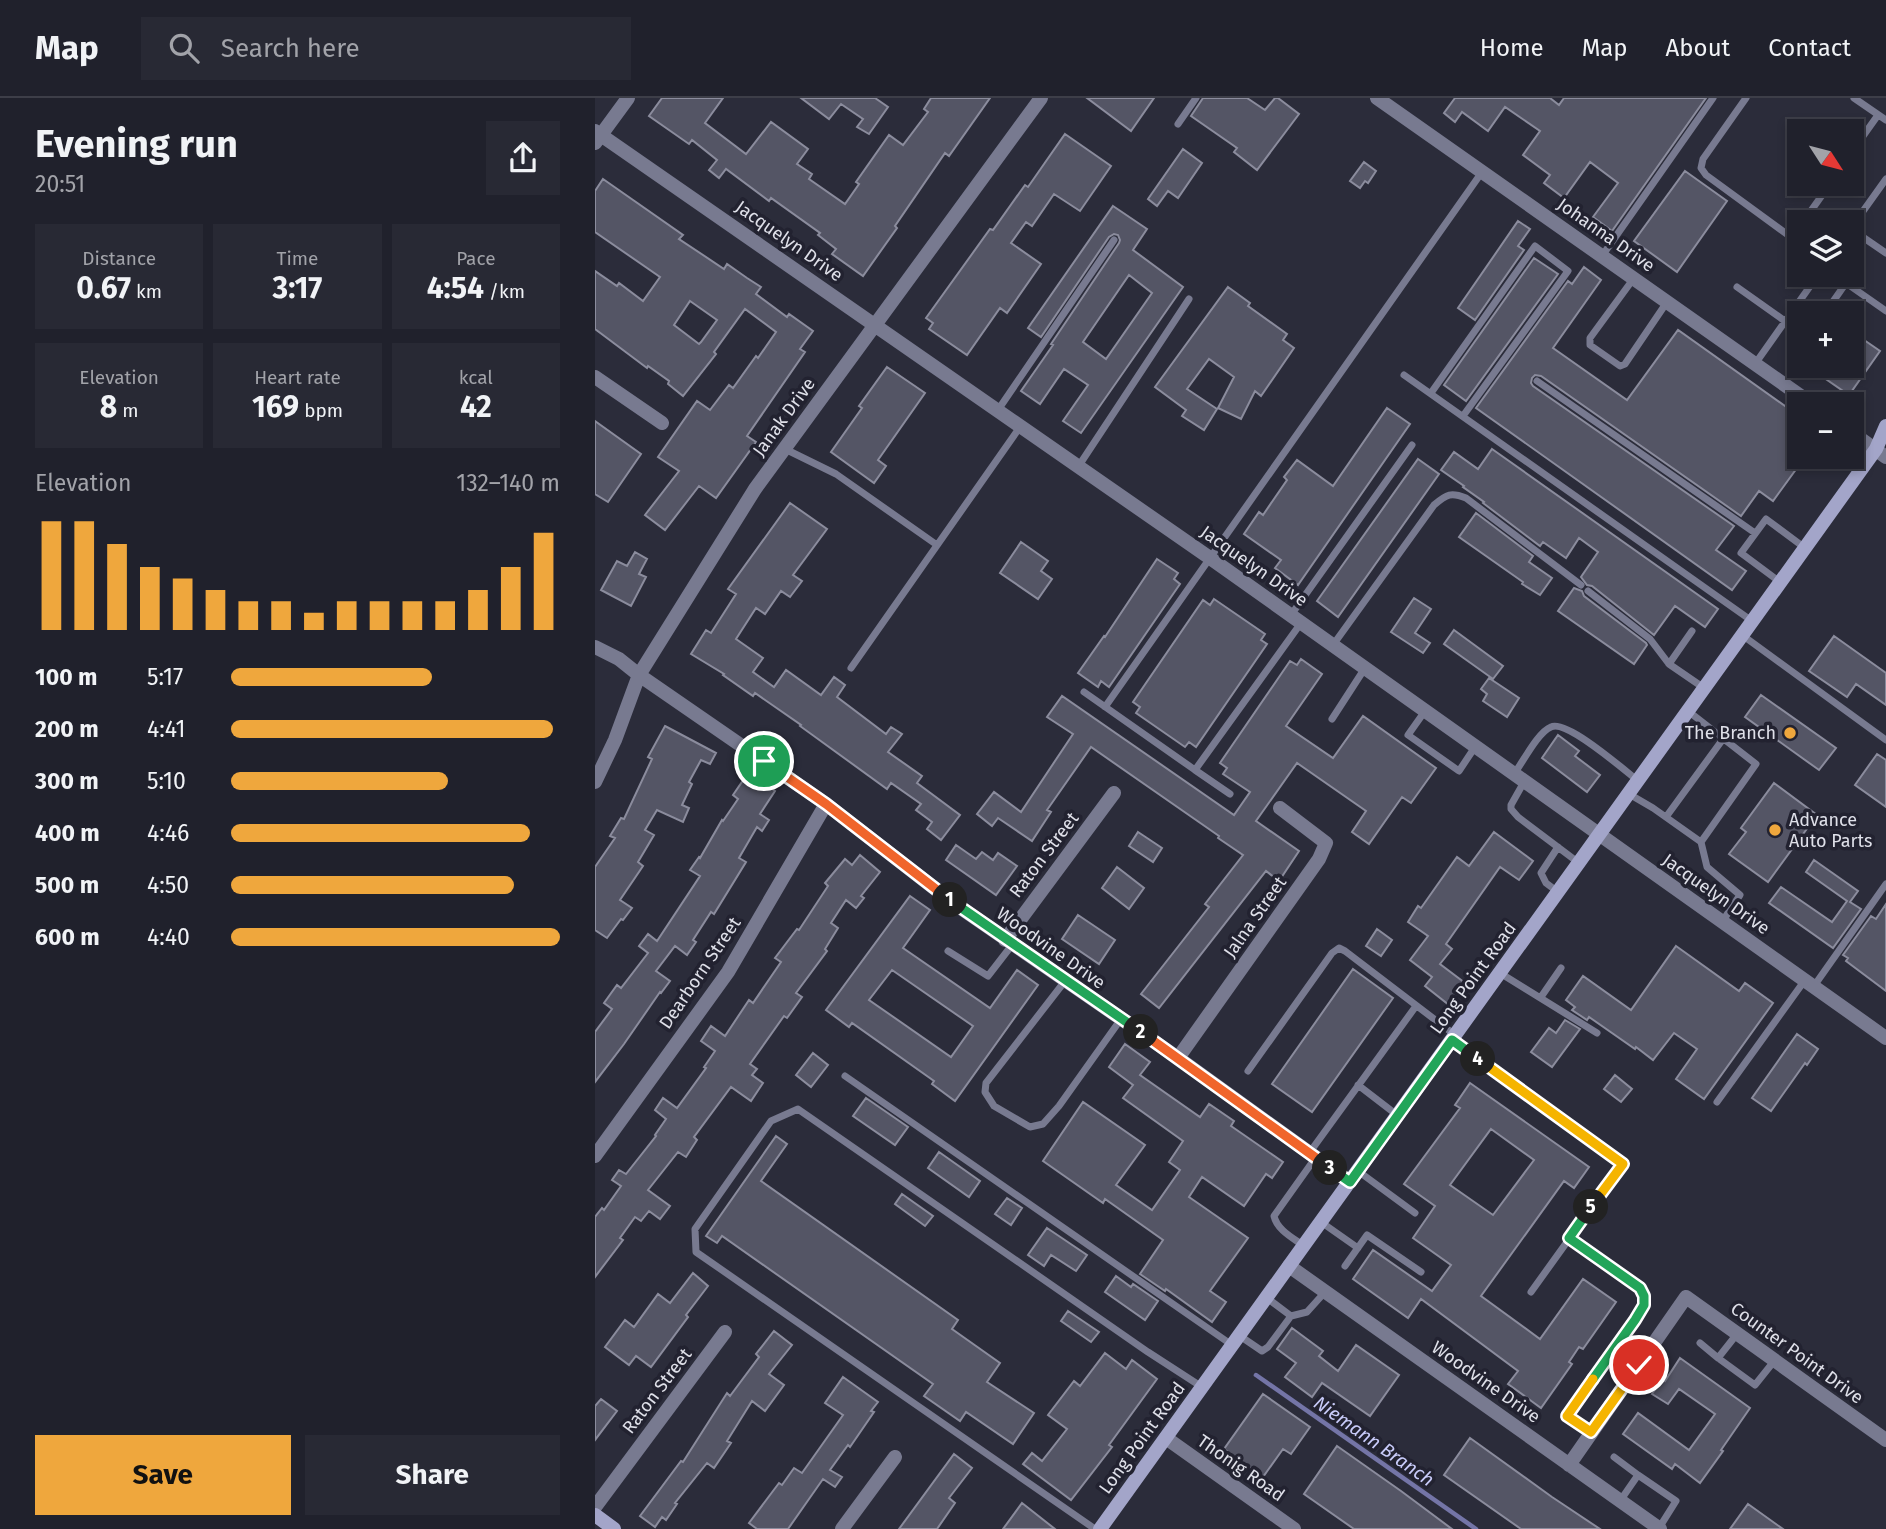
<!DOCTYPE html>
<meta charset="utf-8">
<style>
body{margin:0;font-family:"Fira Sans",sans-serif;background:#282934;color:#f1f3f6;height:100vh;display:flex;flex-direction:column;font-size:26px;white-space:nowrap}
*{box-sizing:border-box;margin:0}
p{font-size:23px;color:#a2a3a9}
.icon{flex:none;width:38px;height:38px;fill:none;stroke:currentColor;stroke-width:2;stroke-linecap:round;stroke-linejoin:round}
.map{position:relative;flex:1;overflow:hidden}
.side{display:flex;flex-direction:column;background:#20212c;width:595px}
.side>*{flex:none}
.needle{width:46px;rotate:126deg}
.fabs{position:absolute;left:1192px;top:21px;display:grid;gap:14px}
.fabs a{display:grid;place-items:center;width:77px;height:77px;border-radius:0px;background:#20212c;box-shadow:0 4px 10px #0003,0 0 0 2px #3d3e48;font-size:35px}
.pin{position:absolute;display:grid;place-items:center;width:60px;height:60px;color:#fff;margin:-30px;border:4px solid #fff;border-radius:50%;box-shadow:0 2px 7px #0007}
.km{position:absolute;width:35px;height:35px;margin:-18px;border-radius:50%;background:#222;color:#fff;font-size:19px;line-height:35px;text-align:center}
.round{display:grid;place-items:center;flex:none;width:74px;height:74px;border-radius:0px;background:#282934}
.summary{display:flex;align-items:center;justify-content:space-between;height:119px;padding:0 35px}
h1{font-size:38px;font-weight:700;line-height:52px}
.stats{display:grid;grid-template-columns:repeat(3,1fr);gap:10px;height:119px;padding:7px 35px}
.stats div{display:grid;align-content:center;border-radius:0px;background:#282934;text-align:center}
.stats b{font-size:30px;font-weight:700}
.stats small{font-size:19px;font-weight:400}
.stats p{font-size:19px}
.chart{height:196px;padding:14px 35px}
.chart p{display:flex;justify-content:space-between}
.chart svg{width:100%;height:126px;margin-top:7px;stroke:#efa73d;stroke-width:6}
.cta{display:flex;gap:14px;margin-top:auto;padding:14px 35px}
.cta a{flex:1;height:80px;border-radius:0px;background:#efa73d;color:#111;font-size:28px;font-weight:700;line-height:80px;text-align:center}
.cta a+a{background:#282934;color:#f1f3f6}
ul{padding:0 35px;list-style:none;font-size:23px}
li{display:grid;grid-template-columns:112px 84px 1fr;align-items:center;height:52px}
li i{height:18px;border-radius:9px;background:#efa73d}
header{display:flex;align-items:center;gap:42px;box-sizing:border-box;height:98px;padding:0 35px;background:#20212c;border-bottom:2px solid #3d3e48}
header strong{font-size:33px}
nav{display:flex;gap:38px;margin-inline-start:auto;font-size:24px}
.search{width:490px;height:63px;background:#282934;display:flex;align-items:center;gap:18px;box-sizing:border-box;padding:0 24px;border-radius:0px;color:#a2a3a9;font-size:26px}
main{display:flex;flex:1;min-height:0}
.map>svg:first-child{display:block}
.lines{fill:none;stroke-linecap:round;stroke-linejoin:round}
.stream{stroke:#7475a7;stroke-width:4.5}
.building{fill:#545565;stroke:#8b8c9d;stroke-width:2;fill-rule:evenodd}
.service{stroke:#787a90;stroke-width:7}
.minor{stroke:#787a90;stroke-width:14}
.secondary{stroke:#a3a5c9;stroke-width:14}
.split-1-casing{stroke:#fff;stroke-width:14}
.split-2-casing{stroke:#fff;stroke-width:14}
.split-3-casing{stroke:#fff;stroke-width:14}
.split-4-casing{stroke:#fff;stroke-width:14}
.split-5-casing{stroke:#fff;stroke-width:14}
.split-6-casing{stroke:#fff;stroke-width:14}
.split-7-casing{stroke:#fff;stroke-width:14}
.split-1{stroke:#f0652b;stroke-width:9}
.split-2{stroke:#22a559;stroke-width:9}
.split-3{stroke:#f0652b;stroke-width:9}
.split-4{stroke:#22a559;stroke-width:9}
.split-5{stroke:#f5b400;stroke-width:9}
.split-6{stroke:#22a559;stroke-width:9}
.split-7{stroke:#f5b400;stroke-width:9}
.poi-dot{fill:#efa73d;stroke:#222230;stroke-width:2.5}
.labels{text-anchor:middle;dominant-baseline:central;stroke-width:7;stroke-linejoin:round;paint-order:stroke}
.street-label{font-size:18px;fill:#dfe0e9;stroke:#222230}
.poi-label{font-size:18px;fill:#dfe0e9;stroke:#222230;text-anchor:end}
.water-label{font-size:19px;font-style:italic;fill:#c8cbf9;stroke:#222230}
</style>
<header>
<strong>Map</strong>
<div class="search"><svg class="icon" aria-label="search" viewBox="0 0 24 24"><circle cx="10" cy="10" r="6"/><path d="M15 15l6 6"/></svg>Search here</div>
<nav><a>Home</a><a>Map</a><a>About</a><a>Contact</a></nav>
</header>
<main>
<section class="side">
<div class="summary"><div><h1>Evening run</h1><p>20:51</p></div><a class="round"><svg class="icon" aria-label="share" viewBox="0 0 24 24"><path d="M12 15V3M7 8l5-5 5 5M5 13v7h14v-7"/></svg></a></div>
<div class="stats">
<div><p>Distance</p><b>0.67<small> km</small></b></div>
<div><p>Time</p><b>3:17</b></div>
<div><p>Pace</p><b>4:54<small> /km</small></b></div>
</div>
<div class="stats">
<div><p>Elevation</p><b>8<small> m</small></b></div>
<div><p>Heart rate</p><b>169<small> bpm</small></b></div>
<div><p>kcal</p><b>42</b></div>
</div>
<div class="chart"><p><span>Elevation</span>132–140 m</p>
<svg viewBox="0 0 160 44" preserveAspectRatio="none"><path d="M5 44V6M15 44V6M25 44V14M35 44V22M45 44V26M55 44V30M65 44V34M75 44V34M85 44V38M95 44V34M105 44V34M115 44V34M125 44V34M135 44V30M145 44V22M155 44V10"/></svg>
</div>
<ul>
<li><b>100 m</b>5:17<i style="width:61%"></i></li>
<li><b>200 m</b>4:41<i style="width:98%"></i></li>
<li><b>300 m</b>5:10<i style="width:66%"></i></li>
<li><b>400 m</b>4:46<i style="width:91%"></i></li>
<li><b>500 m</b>4:50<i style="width:86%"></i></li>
<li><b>600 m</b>4:40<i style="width:100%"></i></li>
</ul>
<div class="cta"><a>Save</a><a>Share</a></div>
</section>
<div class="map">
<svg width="1291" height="1431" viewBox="0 0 1291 1431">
<rect width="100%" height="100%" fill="#2b2c3a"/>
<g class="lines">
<path class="stream" d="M661,1277L881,1431"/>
</g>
<path class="building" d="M67,0H128L110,25L151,56L176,24L213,51L202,66L217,76L214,81L250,106L264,86L261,84L294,37L308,47L333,14L329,11L336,0H395L354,58L350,55L300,128L302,130L268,178L237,156L241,151L223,137L225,135L176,100L174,103L131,71L124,80L114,72L122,62L97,42L94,46L54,18Z
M206,0H280L293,9L274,36L262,29L268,21L246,6L234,21Z
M492,0H559L536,33Z
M608,0H652L670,12L680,0H683L704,16L662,72L639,54L642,50L596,18Z
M860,0H955L964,7L969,0H1111L1017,133L998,119L1023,85L995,64L969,100L949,85L955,77L928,57L945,33L910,9L893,33L867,14L860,24L849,15Z
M470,36L516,68L485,113L459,96L437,128L431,124L416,145L446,166L412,215L405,210L372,257L334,231L338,225L331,220L395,131L398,132L430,87L433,89Z
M588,51L607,65L583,100L573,93L562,108L553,101Z
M769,64L781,73L773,85L770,83L765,90L755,83Z
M1090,73L1132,103L1082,174L1039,143Z
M8,81L88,137L84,141L129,171L132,166L152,180L166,189L161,196L192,219L194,216L218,233L205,251L210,254L152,338L161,344L121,400L104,388L70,432L50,417L84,373L63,359L102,303L115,312L134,287L138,290L161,258L163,260L181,234L150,211L119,254L121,256L88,298L73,286L74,283L53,268L52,270L0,231V173L22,188L24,185L48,203L65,179L0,134V93ZM95,203L122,222L106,244L104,246L79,227Z
M518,108L552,131L538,152L588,189L486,335L468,323L493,287L469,271L445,306L426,293L458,247L456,246L524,145L525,142L523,137L519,136L514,139L446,239L433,230ZM534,177L557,195L511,261L488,244Z
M923,123L935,131L923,148L929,152L880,222L863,210Z
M939,160L963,176L871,303L849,287Z
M989,169L1006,182L958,250L1032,302L1083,232L1204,318V359H1210L1178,403L1164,393L1146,418L946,278L940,277L937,280L936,285L938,288L1139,428L1121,452L1151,473L1137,492L881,310L973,183L977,186Z
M633,189L655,205L653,208L692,236L688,242L699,250L666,298L660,293L646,321L623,310L639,279L614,261L592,291L622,311L609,332L587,318L591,312L560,289Z
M1256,233L1285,253L1254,297L1212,268H1256Z
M292,269L330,295L283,362L291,368L279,385L236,354L267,310L264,308Z
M792,310L815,326L703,487L680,470L686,462L649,436L664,414L668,417L692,382L689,379L702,362L738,388Z
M0,323L46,356L13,404L0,396Z
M897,351L1123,511L1110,529L1080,508L1059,537L997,488L992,487L986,479L1003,454L984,440L971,460L948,444L945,448L888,405L889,404L868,389L869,388L846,372L859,354L883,371Z
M823,361L844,376L743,519L722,503Z
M195,405L232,431L198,477L207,483L195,499L186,493L170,516L161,510L141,541L168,560L158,574L179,589L191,572L226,597L239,579L250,587L242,599L291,636L296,629L307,636L293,654L327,678L322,685L365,717L346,742L332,731L337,724L321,712L326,706L296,685L292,691L205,628L206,627L160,595L158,598L128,577L129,576L96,556L111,532L116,535L141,496L133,491Z
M881,415L938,458L934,464L957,480L945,497L927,486L928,484L864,439Z
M426,444L453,463L446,473L457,481L443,501L405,475Z
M40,454L52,461L44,476L51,479L36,508L6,492L22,463L32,468Z
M562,461L583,475L579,481L585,486L514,589L506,583L503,589L483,575L509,538L510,539Z
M979,490L987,493L989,498L1051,545L1052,547L1039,566L963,513Z
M819,500L836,511L820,535L835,545L828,555L796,534Z
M619,501L670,536L666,542L672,546L601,649L594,644L590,649L541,615L545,609L538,604L608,502L615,507Z
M859,532L908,568L898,581L849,546Z
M1239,538L1291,575V607L1261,586L1252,599L1214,573Z
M706,561L727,576L691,628L738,660L768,618L841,670L816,705L807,699L774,746L757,734L771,713L702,665L661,723L704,753L684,783L671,773L564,910L546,896L614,809L610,806L648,757L623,740L624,738L496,649L452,712L456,714L437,743L403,720L397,728L382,716L399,694L426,714L478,636L452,619L467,598L639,717L655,694L628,676L632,670L625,665L695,563L702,567Z
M894,580L924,600L912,619L888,603L892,596L886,591Z
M1166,597L1241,650L1224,672L1150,619Z
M70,628L121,655L115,666L106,662L94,684L97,686L87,707L94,710L88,724L62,712L50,732L59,737L43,764L48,768L25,802L37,810L28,822L26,821L12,840L0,832V769L20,740L15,738L26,720L29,721L57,661L53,659Z
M963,637L984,653L980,658L1005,677L992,694L947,660Z
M1282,656L1291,662V709L1260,687Z
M162,680L180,693L165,716L174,722L167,733L162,729L144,760L151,764L119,816L116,814L98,842L101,844L92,857L80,848L61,873L75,883L66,895L65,894L29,946L0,984V934L17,911L9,905L22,887L26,890L53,855L44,848L53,836L62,843L105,778L95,772L104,759L105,760L127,722L128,723L143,701L138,697L149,681L158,687Z
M1179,685L1222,717L1173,784L1134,756L1151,734L1146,730Z
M543,734L567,750L558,764L534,748Z
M899,734L938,763L924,782L905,769L851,846L857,851L845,866L870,885L854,907L830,888L837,879L815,862L833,838L813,824L823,808L826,810L862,759L874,768Z
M361,747L381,761L387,754L398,762L403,755L422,768L401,797L351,762Z
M265,757L285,774L266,798L269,800L261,810L251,802L236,825L243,830L230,851L232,853L201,895L207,899L192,920L189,918L155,966L162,971L157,977L168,985L156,1003L136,989L99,1039L102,1042L91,1059L83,1054L53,1092L75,1108L65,1121L54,1113L46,1123L40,1119L25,1140L28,1142L0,1179V1119L7,1110L9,1112L26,1088L17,1082L24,1072L31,1076L61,1038L60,1037L71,1021L60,1012L68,1000L82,1010L111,970L109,969L120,953L106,943L116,928L130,938L154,902L158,905L186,864L180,860L202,831L204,832L233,788L230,785L250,761L257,767Z
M1219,762L1263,793L1255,804L1266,811L1238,850L1174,805L1186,789L1237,824L1252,803L1211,774Z
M522,769L549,790L534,811L507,790Z
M315,798L335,812L308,850L395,910L422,872L443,887L360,1003L337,986L339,983L257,925L254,929L231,912ZM297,872L378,928L356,959L274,902Z
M1291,806V893L1251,863L1253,860L1248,857L1276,818L1281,821Z
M483,817L520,842L504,866L467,841Z
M782,831L797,842L786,858L771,848Z
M1081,848L1144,893L1150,885L1178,905L1109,1001L1081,981L1102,951L1079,935L1058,962L1041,949L1040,951L994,919L992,922L977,912L980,909L971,902L988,878L1036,912Z
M758,871L798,900L717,1014L677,986Z
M970,922L985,931L957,969L936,954L954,930L961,935Z
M1202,936L1223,951L1212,967L1210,965L1176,1013L1157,1000Z
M530,946L555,964L545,977L605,1019L614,1006L639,1023L636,1028L688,1064L677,1080L671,1076L649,1108L607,1079L594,1099L653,1140L615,1193L631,1204L617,1224L571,1191L570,1193L545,1176L568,1142L510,1101L508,1105L448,1063L488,1004L550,1047L521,1087L557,1112L585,1072L574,1064L588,1043L528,1000L538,987L514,969Z
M218,955L233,967L216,989L201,977Z
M1020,977L1037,991L1026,1004L1009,991Z
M875,985L994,1069L979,1090L969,1083L886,1198L945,1241L988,1181L1021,1204L988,1251L984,1249L974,1264L977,1266L946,1310L913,1286L923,1273L826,1201L813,1220L758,1181L778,1152L837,1193L856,1167L818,1140L840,1108L809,1086L865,1010L860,1007ZM896,1031L939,1062L898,1117L855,1087Z
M271,1000L313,1029L300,1047L258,1018Z
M181,1038L192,1046L166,1083L363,1222L357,1231L405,1265L392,1284L439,1315L418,1346L371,1314L365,1323L329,1298L338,1286L127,1138L122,1145L111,1138Z
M344,1054L385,1083L374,1099L333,1070Z
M307,1096L338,1118L330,1128L300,1106Z
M412,1100L427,1110L416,1127L400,1116Z
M452,1130L492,1157L481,1173L456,1157L449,1168L433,1157Z
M98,1175L113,1188L91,1217L93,1219L56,1269L41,1258L34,1267L10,1249L30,1222L39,1229L63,1196L75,1205Z
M521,1178L536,1189L538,1186L563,1203L550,1222L510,1194Z
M473,1213L504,1234L496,1244L466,1223Z
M697,1230L728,1253L724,1258L743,1273L761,1247L804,1277L775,1318L727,1285L717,1299L690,1279L701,1265L682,1251Z
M179,1233L197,1247L174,1276L189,1287L170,1313L157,1303L132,1343L136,1345L119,1370L112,1365L80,1405L82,1406L71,1422L67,1419L60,1429L45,1418L86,1363L88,1364L132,1295L135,1298L164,1259L161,1256Z
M510,1255L531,1271L537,1262L562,1281L514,1347L517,1349L476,1402L428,1366L437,1355L447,1363L472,1331L453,1317L479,1283L485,1288Z
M1085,1260L1155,1310L1126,1352L1128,1353L1105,1385L1080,1366L1077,1371L1028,1336L1043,1315L1094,1352L1120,1316L1084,1291L1073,1306L1057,1296L1067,1281L1070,1283Z
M248,1279L283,1304L276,1313L279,1314L255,1349L253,1347L235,1372L247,1379L240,1389L228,1381L193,1431H162L154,1425L184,1385L187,1387L199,1370L207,1375L248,1317L230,1305Z
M668,1296L715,1329L696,1356L688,1351L668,1379L629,1351Z
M6,1301L22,1313L0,1342V1308Z
M875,1340L957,1399L1005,1431H926L849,1377Z
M742,1348L806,1393L857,1431H759L709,1396Z
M359,1356L377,1370L354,1400L360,1405L342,1431H304Z
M427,1405L460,1431H408Z
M1153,1406L1188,1431H1135Z"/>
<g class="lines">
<path class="service" d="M1151,0L1108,61L1106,70L1111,77L1204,145
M1259,0L1291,22
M583,26L601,0
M1256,55L1283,17
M1208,124L1235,86
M1256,130L1291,81
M1256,131L1291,155
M1197,139L1204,129
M1007,158L1118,0
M1039,180L995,240V247L1025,268L1030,266L1072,204
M1142,189L1204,233
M1230,215L1251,185L1291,213
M1160,266L1223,177
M809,277L1157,523
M942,283L1160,435
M836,295L940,148L973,173L868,318
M403,312L519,142
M190,351L241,376L342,447
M483,369L594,201
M1185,484L1146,455L1171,421L1210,450
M993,493L1055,541L1074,566L1109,590
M696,517L817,347
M1147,537L1291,642
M738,547L839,407C852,396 856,394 871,400L986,487
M1074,566L1097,533
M256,570L425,329
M489,594L600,672L706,525
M510,609L887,74
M830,613L813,637L864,673L880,649
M737,621L770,570
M600,672L635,696
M919,676C928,664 943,634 956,629C971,621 1028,671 1042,682
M929,684L916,707V711L923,719L984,765
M1034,696L1058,710L1106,744L1161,666L1093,613
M1071,719L1128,641
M1106,744L1112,769L1145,797L1127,824
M963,749L946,775L951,785L963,794
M353,853L393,878L417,847
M905,875L1002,935
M470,883L391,985L390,994L399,1008L435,1029L448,1026L464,1008L526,921
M1219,888L1291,786
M946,899L966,870
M857,942L1028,1066L936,1194
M653,973L737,855L744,850L750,853L860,937
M250,978L637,1247
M763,987L802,1017
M1122,1004L1210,882
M715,1054L821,908
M763,1073L820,1115
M726,1124L763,1150
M974,1140L1045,1190C1052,1203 1047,1210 1040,1222L972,1318L996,1334
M709,1148C698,1140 682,1132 679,1118L721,1059
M750,1168L772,1137L826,1174
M696,1218L712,1214L730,1194
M1142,1236L1123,1260L1160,1287L1180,1262
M645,1238L667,1253L673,1249L696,1218L672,1200
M1105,1245L1123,1260
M1019,1359L1043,1377
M1025,1403L1043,1377L1081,1403L1064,1430
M500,1431L101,1154L100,1131L176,1023L203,1011L553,1254L607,1289"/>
<path class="minor" d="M782,0L1217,306
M0,33L615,460L1291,940
M0,45L33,0
M0,279L67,325
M1256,334L1291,359
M0,549L24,561L44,577L231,706L357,804L583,960L755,1084
M0,684L20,642L44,577L160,391L446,0
M410,842L519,695
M583,960L724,761L731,745L685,710
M0,1058L133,874L231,706
M694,1168L1065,1431
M571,1340L699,1431
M974,1367L1091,1199L1291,1342
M0,1409L130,1234
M247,1431L300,1359"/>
<path class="secondary" d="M0,1417L19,1431
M505,1431L1281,351L1291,328"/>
</g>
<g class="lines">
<g class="split-1-casing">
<path id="split-1" d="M169,663L231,706L355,802"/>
</g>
<g class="split-2-casing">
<path id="split-2" d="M355,802L546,934"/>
</g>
<g class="split-3-casing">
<path id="split-3" d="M546,934L735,1070"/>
</g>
<g class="split-4-casing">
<path id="split-4" d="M735,1070L755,1084L857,942L883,961"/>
</g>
<g class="split-5-casing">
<path id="split-5" d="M883,961L1028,1066L996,1109"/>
</g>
<g class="split-6-casing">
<path id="split-6" d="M996,1109L974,1140L1045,1190L1049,1198V1207L1040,1222L998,1281"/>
</g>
<g class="split-7-casing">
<path id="split-7" d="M998,1281L972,1318L996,1334L1044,1267"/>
</g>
<use href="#split-1" class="split-1"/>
<use href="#split-2" class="split-2"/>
<use href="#split-3" class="split-3"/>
<use href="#split-4" class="split-4"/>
<use href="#split-5" class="split-5"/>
<use href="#split-6" class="split-6"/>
<use href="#split-7" class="split-7"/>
</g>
<g class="poi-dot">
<circle cx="1195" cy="635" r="7"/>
<circle cx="1180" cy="732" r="7"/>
</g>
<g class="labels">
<g class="street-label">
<text transform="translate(1011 137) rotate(35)">Johanna Drive</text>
<text transform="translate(194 143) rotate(35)">Jacquelyn Drive</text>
<text transform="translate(189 319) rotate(-54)">Janak Drive</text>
<text transform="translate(659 468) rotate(35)">Jacquelyn Drive</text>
<text transform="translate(449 757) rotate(-53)">Raton Street</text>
<text transform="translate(1121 796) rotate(35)">Jacquelyn Drive</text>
<text transform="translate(660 819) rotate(-55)">Jalna Street</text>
<text transform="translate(456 850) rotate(35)">Woodvine Drive</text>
<text transform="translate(105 875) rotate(-56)">Dearborn Street</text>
<text transform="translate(878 880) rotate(-54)">Long Point Road</text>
<text transform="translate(1202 1255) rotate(36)">Counter Point Drive</text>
<text transform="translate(891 1284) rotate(35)">Woodvine Drive</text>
<text transform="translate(62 1293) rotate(-53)">Raton Street</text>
<text transform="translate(547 1340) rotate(-54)">Long Point Road</text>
<text transform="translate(646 1370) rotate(35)">Thonig Road</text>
</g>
<g class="poi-label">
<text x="1181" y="635">The Branch</text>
<text x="1194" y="722" text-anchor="start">Advance<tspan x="1194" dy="21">Auto Parts</tspan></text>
</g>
<g class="water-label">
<text transform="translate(779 1343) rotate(35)">Niemann Branch</text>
</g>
</g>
</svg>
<div class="fabs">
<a><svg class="needle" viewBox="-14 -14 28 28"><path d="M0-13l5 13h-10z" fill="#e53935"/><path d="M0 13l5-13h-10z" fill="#a2a3a9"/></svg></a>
<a><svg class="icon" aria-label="layers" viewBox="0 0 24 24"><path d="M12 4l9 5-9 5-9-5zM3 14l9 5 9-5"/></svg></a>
<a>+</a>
<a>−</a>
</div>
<div class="pin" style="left:169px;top:663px;background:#1e9e55"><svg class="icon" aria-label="arrive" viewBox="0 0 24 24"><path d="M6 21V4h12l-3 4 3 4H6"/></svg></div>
<div class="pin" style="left:1044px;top:1267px;background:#d93025"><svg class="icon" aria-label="check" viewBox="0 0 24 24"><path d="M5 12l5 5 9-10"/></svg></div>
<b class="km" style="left:355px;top:802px">1</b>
<b class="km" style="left:546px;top:934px">2</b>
<b class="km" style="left:735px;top:1070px">3</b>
<b class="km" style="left:883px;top:961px">4</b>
<b class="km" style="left:996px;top:1109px">5</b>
</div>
</main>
